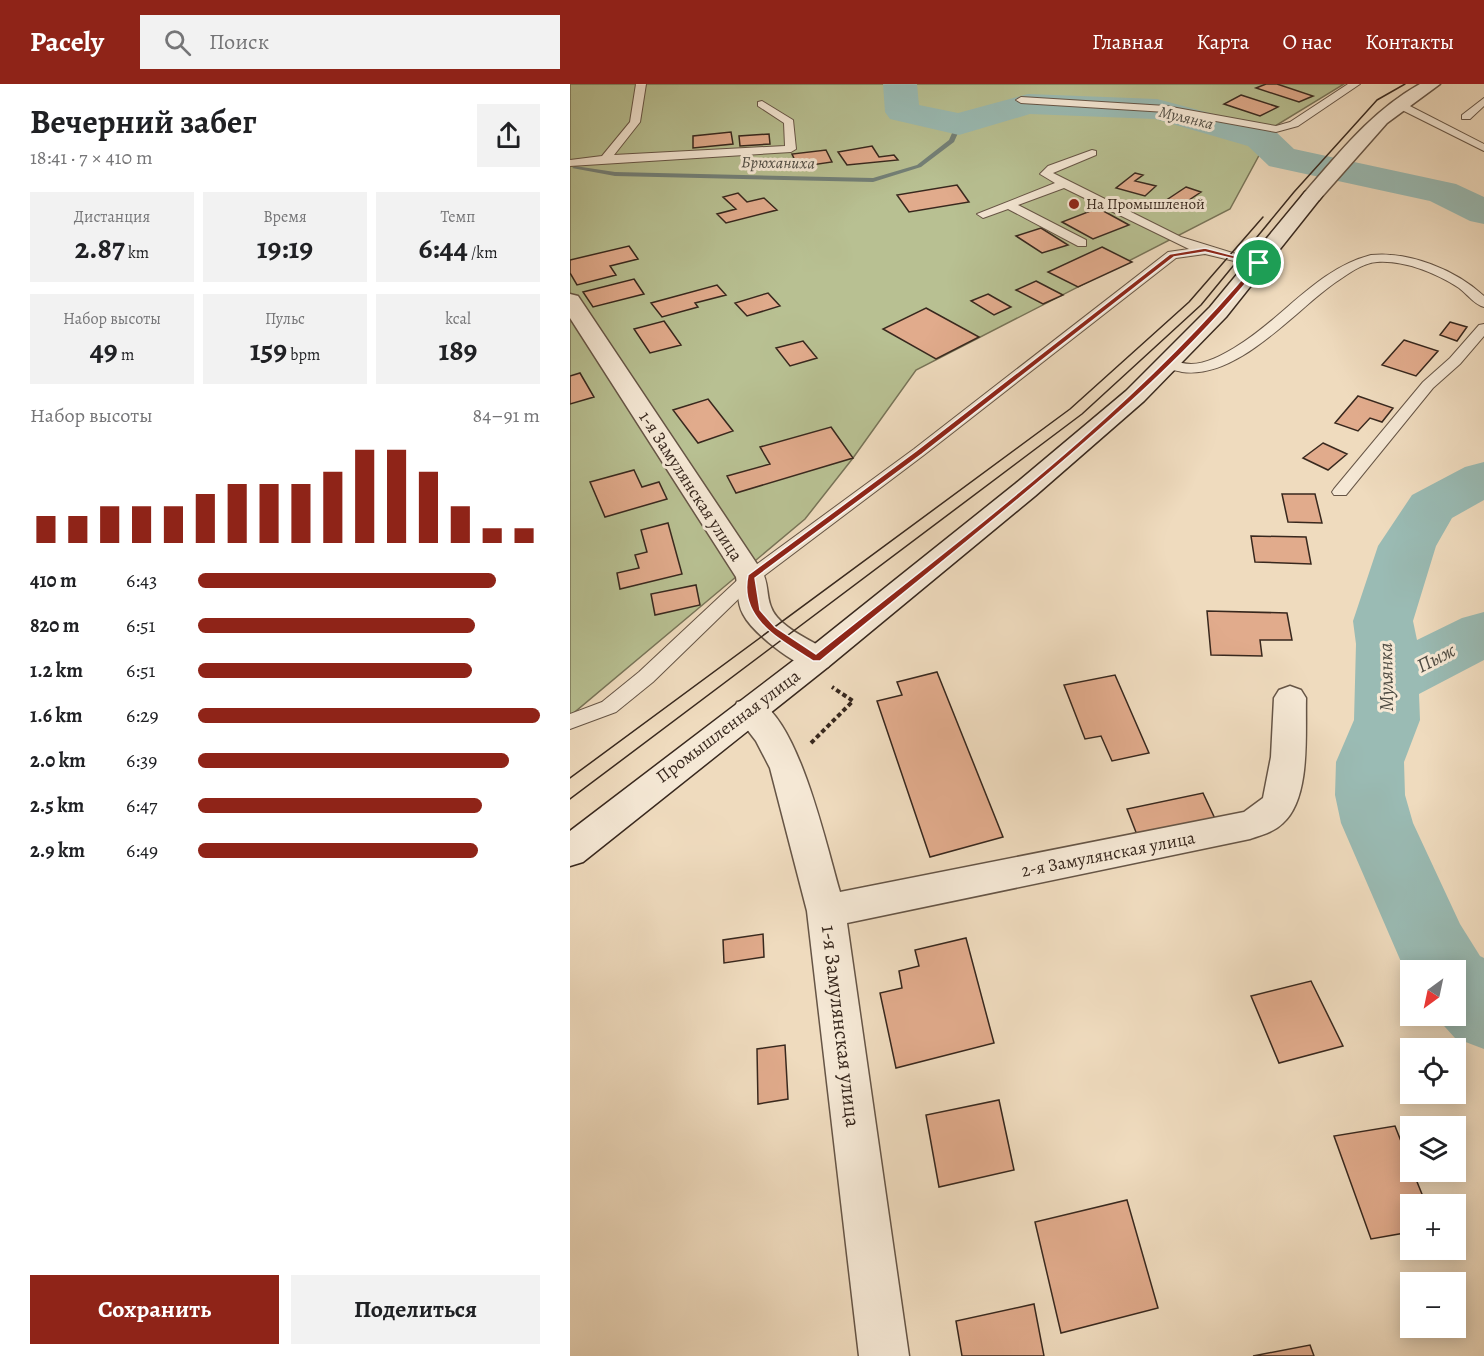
<!DOCTYPE html>
<html lang="ru">
<meta charset="utf-8">
<style>
body{margin:0;font-family:Alegreya,serif;background:#f2f2f2;color:#202124;height:100vh;display:flex;flex-direction:column;font-size:22px;white-space:nowrap}
*{box-sizing:border-box;margin:0}
p{font-size:20px;color:#757577}
.icon{flex:none;width:33px;height:33px;fill:none;stroke:currentColor;stroke-width:2;stroke-linecap:round;stroke-linejoin:round}
.map{position:relative;flex:1;overflow:hidden}
.side{display:flex;flex-direction:column;background:#fff;width:570px}
.side>*{flex:none}
.needle{width:39px;rotate:213deg}
.tools{position:absolute;left:830px;top:876px;display:grid;gap:12px}
.tools a{display:grid;place-items:center;width:66px;height:66px;border-radius:0px;background:#fff;box-shadow:0 3px 15px #0003;font-size:30px}
.pin{position:absolute;display:grid;place-items:center;width:51px;height:51px;color:#fff;margin:-26px;border:3px solid #fff;border-radius:50%;box-shadow:0 2px 6px #0007}
.round{display:grid;place-items:center;flex:none;width:63px;height:63px;border-radius:0px;background:#f2f2f2}
.overview{display:flex;align-items:center;justify-content:space-between;height:102px;padding:0 30px}
h1{font-size:33px;font-weight:600;line-height:45px}
.stats{display:grid;grid-template-columns:repeat(3,1fr);gap:9px;height:102px;padding:6px 30px}
.stats div{display:grid;align-content:center;border-radius:0px;background:#f2f2f2;text-align:center}
.stats b{font-size:30px;font-weight:600}
.stats small{font-size:16px;font-weight:400}
.stats p{font-size:16px}
.chart{height:168px;padding:12px 30px}
.chart p{display:flex;justify-content:space-between}
.chart svg{width:100%;height:108px;margin-top:6px;stroke:#8f2418;stroke-width:6}
.action{display:flex;gap:12px;margin-top:auto;padding:12px 30px}
.action a{flex:1;height:69px;border-radius:0px;background:#8f2418;color:#fff;font-size:24px;font-weight:600;line-height:69px;text-align:center}
.action a+a{background:#f2f2f2;color:#202124}
ul{padding:0 30px;list-style:none;font-size:20px}
li{display:grid;grid-template-columns:96px 72px 1fr;align-items:center;height:45px}
li i{height:15px;border-radius:8px;background:#8f2418}
header{display:flex;align-items:center;gap:36px;box-sizing:border-box;height:84px;padding:0 30px;background:#8f2418;color:#fff}
header strong{font-size:28px}
nav{display:flex;gap:33px;margin-inline-start:auto;font-size:21px}
.search{width:420px;height:54px;background:#f2f2f2;display:flex;align-items:center;gap:15px;box-sizing:border-box;padding:0 21px;border-radius:0px;color:#757577;font-size:22px}
main{display:flex;flex:1;min-height:0}
.map>svg:first-child{display:block}
.green{fill:#b8c092;stroke:#787458;stroke-width:1.5}
.lines{fill:none;stroke-linecap:round;stroke-linejoin:round}
.stream{fill:#738078;fill-rule:evenodd}
.river{fill:#9abbb4;fill-rule:evenodd}
.building{fill:#e1ab8c;stroke:#38281e;stroke-width:1.5}
.service-casing{stroke:#665546;stroke-width:2}
.minor-casing{stroke:#665546;stroke-width:3}
.tertiary-casing{stroke:#665546;stroke-width:3}
.secondary-casing{stroke:#38281e;stroke-width:3}
.path{stroke:#38281e;stroke-width:4;stroke-dasharray:4.5 3;stroke-linecap:butt}
.service{fill:#f5e8d5;fill-rule:evenodd}
.minor{fill:#f5e8d5;fill-rule:evenodd}
.tertiary{fill:#f5e8d5;fill-rule:evenodd}
.secondary{fill:#f5e8d5;fill-rule:evenodd}
.tram{stroke:#38281e;stroke-width:1.5}
.route{fill:#8f2418;stroke:#fff;stroke-width:1.5;fill-rule:evenodd}
.poi-dot{fill:#8f2418;stroke:#f5e8d5;stroke-width:2}
.labels{text-anchor:middle;dominant-baseline:central;stroke-width:6;stroke-linejoin:round;paint-order:stroke}
.far-poi-label{font-size:15px;fill:#38281e;stroke:#f5e8d5;text-anchor:start}
.far-water-label{font-size:16px;font-style:italic;fill:#504d44;stroke:#f5e8d5}
.street-label{font-size:18px;fill:#38281e;stroke:#f5e8d5}
.water-label{font-size:20px;font-style:italic;fill:#504d44;stroke:#f5e8d5}
.near-street-label{font-size:21px;fill:#38281e;stroke:#f5e8d5}
</style>
<header>
<strong>Pacely</strong>
<div class="search"><svg class="icon" aria-label="search" viewBox="0 0 24 24"><circle cx="10" cy="10" r="6"/><path d="M15 15l6 6"/></svg>Поиск</div>
<nav><a>Главная</a><a>Карта</a><a>О нас</a><a>Контакты</a></nav>
</header>
<main>
<section class="side">
<div class="overview"><div><h1>Вечерний забег</h1><p>18:41 · 7 × 410 m</p></div><a class="round"><svg class="icon" aria-label="share" viewBox="0 0 24 24"><path d="M12 15V3M7 8l5-5 5 5M5 13v7h14v-7"/></svg></a></div>
<div class="stats">
<div><p>Дистанция</p><b>2.87<small> km</small></b></div>
<div><p>Время</p><b>19:19</b></div>
<div><p>Темп</p><b>6:44<small> /km</small></b></div>
</div>
<div class="stats">
<div><p>Набор высоты</p><b>49<small> m</small></b></div>
<div><p>Пульс</p><b>159<small> bpm</small></b></div>
<div><p>kcal</p><b>189</b></div>
</div>
<div class="chart"><p><span>Набор высоты</span>84–91 m</p>
<svg viewBox="0 0 160 44" preserveAspectRatio="none"><path d="M5 44V33M15 44V33M25 44V29M35 44V29M45 44V29M55 44V24M65 44V20M75 44V20M85 44V20M95 44V15M105 44V6M115 44V6M125 44V15M135 44V29M145 44V38M155 44V38"/></svg>
</div>
<ul>
<li><b>410 m</b>6:43<i style="width:87%"></i></li>
<li><b>820 m</b>6:51<i style="width:81%"></i></li>
<li><b>1.2 km</b>6:51<i style="width:80%"></i></li>
<li><b>1.6 km</b>6:29<i style="width:100%"></i></li>
<li><b>2.0 km</b>6:39<i style="width:91%"></i></li>
<li><b>2.5 km</b>6:47<i style="width:83%"></i></li>
<li><b>2.9 km</b>6:49<i style="width:82%"></i></li>
</ul>
<div class="action"><a>Сохранить</a><a>Поделиться</a></div>
</section>
<div class="map">
<svg width="914" height="1272" viewBox="0 0 914 1272">
<rect width="100%" height="100%" fill="#efdbbe"/>
<filter id="stains"><feTurbulence type="fractalNoise" baseFrequency=".00333" numOctaves="4"/><feColorMatrix values="0 0 0 0 .2 0 0 0 0 .09 0 0 0 0 .02 0 0 0 .5 -.17"/></filter>
<radialGradient id="worn" r=".72"><stop offset=".6" stop-color="#630" stop-opacity="0"/><stop offset="1" stop-color="#630" stop-opacity=".3"/></radialGradient>
<path class="green" d="M0,0H774L705,42L660,125L346,286L283,374L235,435L0,632Z"/>
<g class="lines">
<path class="stream" d="M389,38L392,40L384,58L351,83L303,98L45,92L2,84L5,82L45,88L303,94L347,81L379,56L386,40Z"/>
<path class="river" d="M313,0H347L349,21L388,29L458,10L587,15L704,46L724,65L886,100L914,113V140L900,137L860,117L699,82L678,62L585,35L460,30L389,51L320,35L315,28Z
M914,378V416L882,434L866,462L843,537L847,556L892,534L914,528V576L849,610L850,636L834,678L835,711L843,739L890,840L910,872L914,874V965L885,954L865,932H885V886H840V896L835,887L771,739L765,711L766,678L784,636L786,560L783,537L808,462L842,411L895,383Z"/>
</g>
<path class="building" d="M696,0H707L743,12L729,18L686,4Z
M671,11L708,23L690,32L654,20Z
M161,48L163,60L123,64V52Z
M199,50L200,60L170,62L169,52Z
M302,62L309,73L324,71L328,76L277,81L268,68Z
M256,66L262,78L228,83L222,70Z
M565,89L573,91L565,97L586,102L575,112L546,104Z
M387,101L399,118L339,128L327,111Z
M616,103L631,108L610,122L595,117Z
M168,109L177,118L194,114L207,126L156,139L147,130L166,125L153,113Z
M528,124L559,141L523,155L492,138Z
M471,144L498,161L472,169L446,152Z
M59,162L68,175L40,182L46,191L7,201L0,189V176Z
M532,163L562,178L508,203L478,188Z
M64,195L74,210L23,223L13,208Z
M466,197L493,211L473,220L446,206Z
M147,201L156,211L125,219L128,223L92,233L81,219Z
M198,209L210,222L177,232L165,219Z
M418,210L441,223L424,231L401,217Z
M356,224L409,253L366,275L313,245Z
M94,237L111,261L80,269L64,245Z
M880,238L897,243L887,257L870,251Z
M834,256L868,267L846,292L812,281Z
M233,257L247,274L220,282L206,264Z
M10,289L24,313L0,320V292Z
M788,312L823,324L812,338L800,334L788,347L765,339Z
M138,315L163,347L128,359L103,326Z
M261,343L283,374L166,409L157,392L200,380L190,363Z
M753,359L777,370L758,386L733,374Z
M64,386L72,403L89,398L97,415L35,433L20,398Z
M712,410H745L752,439L718,438Z
M98,439L112,490L50,505L47,489L69,484L65,471L77,468L71,446Z
M681,452L736,453L741,480L685,478Z
M126,501L130,521L85,531L81,510Z
M637,527L717,529L722,556H690L692,572L641,571Z
M367,588L433,753L360,773L307,617L332,611L327,598Z
M545,591L579,669L542,677L531,652L515,655L494,601Z
M633,709L647,739L569,756L557,725Z
M193,850L194,873L154,879L153,856Z
M396,854L424,959L326,984L310,909L332,904L329,887L349,882L345,866Z
M741,897L773,962L709,979L681,912Z
M215,961L218,1015L188,1020L187,965Z
M429,1016L444,1086L369,1103L356,1031Z
M825,1042L840,1080V1088H843L856,1120H840V1148L801,1155L764,1052Z
M557,1116L588,1224L491,1249L465,1138Z
M464,1220L474,1272H392L386,1237Z
M740,1261L744,1272H683Z"/>
<g class="lines">
<g class="service-casing">
<path id="service" d="M66,0H76L70,38L44,71L215,62L214,39L188,22V18L192,17L223,36L226,65L221,68L0,82V76L32,72L60,38Z
M778,0H790L728,42L706,48L596,28L451,19L446,16L451,13L596,22L706,42L720,38Z
M914,14V22L900,35H892V31Z
M824,18H832L914,60V67L824,22Z
M522,66L526,67V71L483,89L611,153L695,179L689,183L635,170L606,174L354,371L187,497L83,598L46,628L0,645V630L32,618L69,588L175,489L344,365L598,168L619,165L494,104L448,121L516,156V162H508L438,125L413,134L407,130L485,99L470,90L478,82Z
M801,171C839,167 886,186 914,212V223C905,221 897,210 889,204C866,189 834,176 807,178C792,179 778,190 766,198C724,227 668,296 612,288C605,286 596,286 591,281C598,273 611,280 621,280C636,280 652,271 664,264C711,237 746,185 801,171Z
M914,240V252L890,280L863,304L776,411H764L762,408L764,405L853,298L880,274L909,241Z"/>
</g>
<g class="minor-casing">
<path id="minor" d="M0,210L8,212L191,486C199,498 196,511 201,523C208,543 241,556 258,567L263,575L258,583C254,584 249,586 245,585C224,582 182,548 173,530C167,520 168,504 166,493L0,234Z
M720,602L731,606L736,614C735,649 741,714 713,739C704,748 692,751 680,755L277,839L339,1272H289L237,827L200,684L186,657L163,627L167,618C175,616 182,614 190,618C230,641 257,764 270,808L674,728L693,714L701,673L704,614L709,606Z"/>
</g>
<g class="tertiary-casing">
<path id="tertiary" d="M850,0H870L817,39L749,116H735L732,112L735,108C770,68 803,26 850,0Z"/>
</g>
<g class="secondary-casing">
<path id="secondary" d="M742,106L752,112L749,116L656,233L574,317L465,412L258,583L13,778L0,782V747L236,567L445,400L556,307L640,223L735,108Z"/>
</g>
<path class="path" d="M241,659L283,617L262,603"/>
<use href="#service" class="service"/>
<use href="#minor" class="minor"/>
<use href="#tertiary" class="tertiary"/>
<use href="#secondary" class="secondary"/>
<path class="tram" d="M0,694L500,325L619,218L693,133
M0,715L512,330L631,221L724,108L807,16L835,0"/>
</g>
<path class="route" d="M635,164L692,179C636,251 568,313 499,372C418,442 333,509 250,577H243C212,557 168,535 178,491L346,367L600,170ZM635,168L685,180C559,331 399,448 246,570L205,543L190,526L185,494L352,370L604,173Z"/>
<circle class="poi-dot" cx="504" cy="120" r="6"/>
<g class="labels">
<g class="far-poi-label">
<text x="516" y="120">На Промышленой</text>
</g>
<g class="far-water-label">
<text transform="translate(616 34) rotate(14)">Мулянка</text>
<text transform="translate(208 79) rotate(1)">Брюханиха</text>
</g>
<g class="street-label">
<text transform="translate(121 402) rotate(57)">1-я Замулянская улица</text>
<text transform="translate(158 642) rotate(-37)">Промышленная улица</text>
<text transform="translate(538 770) rotate(-11)">2-я Замулянская улица</text>
</g>
<g class="water-label">
<text transform="translate(866 574) rotate(-27)">Пыж</text>
<text transform="translate(816 593) rotate(-91)">Мулянка</text>
</g>
<g class="near-street-label">
<text transform="translate(271 942) rotate(83)">1-я Замулянская улица</text>
</g>
</g>
<rect width="100%" height="100%" filter="url(#stains)"/>
<rect width="100%" height="100%" fill="url(#worn)"/>
</svg>
<div class="tools">
<a><svg class="needle" viewBox="-14 -14 28 28"><path d="M0-13l5 13h-10z" fill="#e53935"/><path d="M0 13l5-13h-10z" fill="#757577"/></svg></a>
<a><svg class="icon" aria-label="locate" viewBox="0 0 24 24"><circle cx="12" cy="12" r="6"/><path d="M12 2v4M12 18v4M2 12h4M18 12h4"/></svg></a>
<a><svg class="icon" aria-label="layers" viewBox="0 0 24 24"><path d="M12 4l9 5-9 5-9-5zM3 14l9 5 9-5"/></svg></a>
<a>+</a>
<a>−</a>
</div>
<div class="pin" style="left:689px;top:179px;background:#1e9e55"><svg class="icon" aria-label="arrive" viewBox="0 0 24 24"><path d="M6 21V4h12l-3 4 3 4H6"/></svg></div>
</div>
</main>
